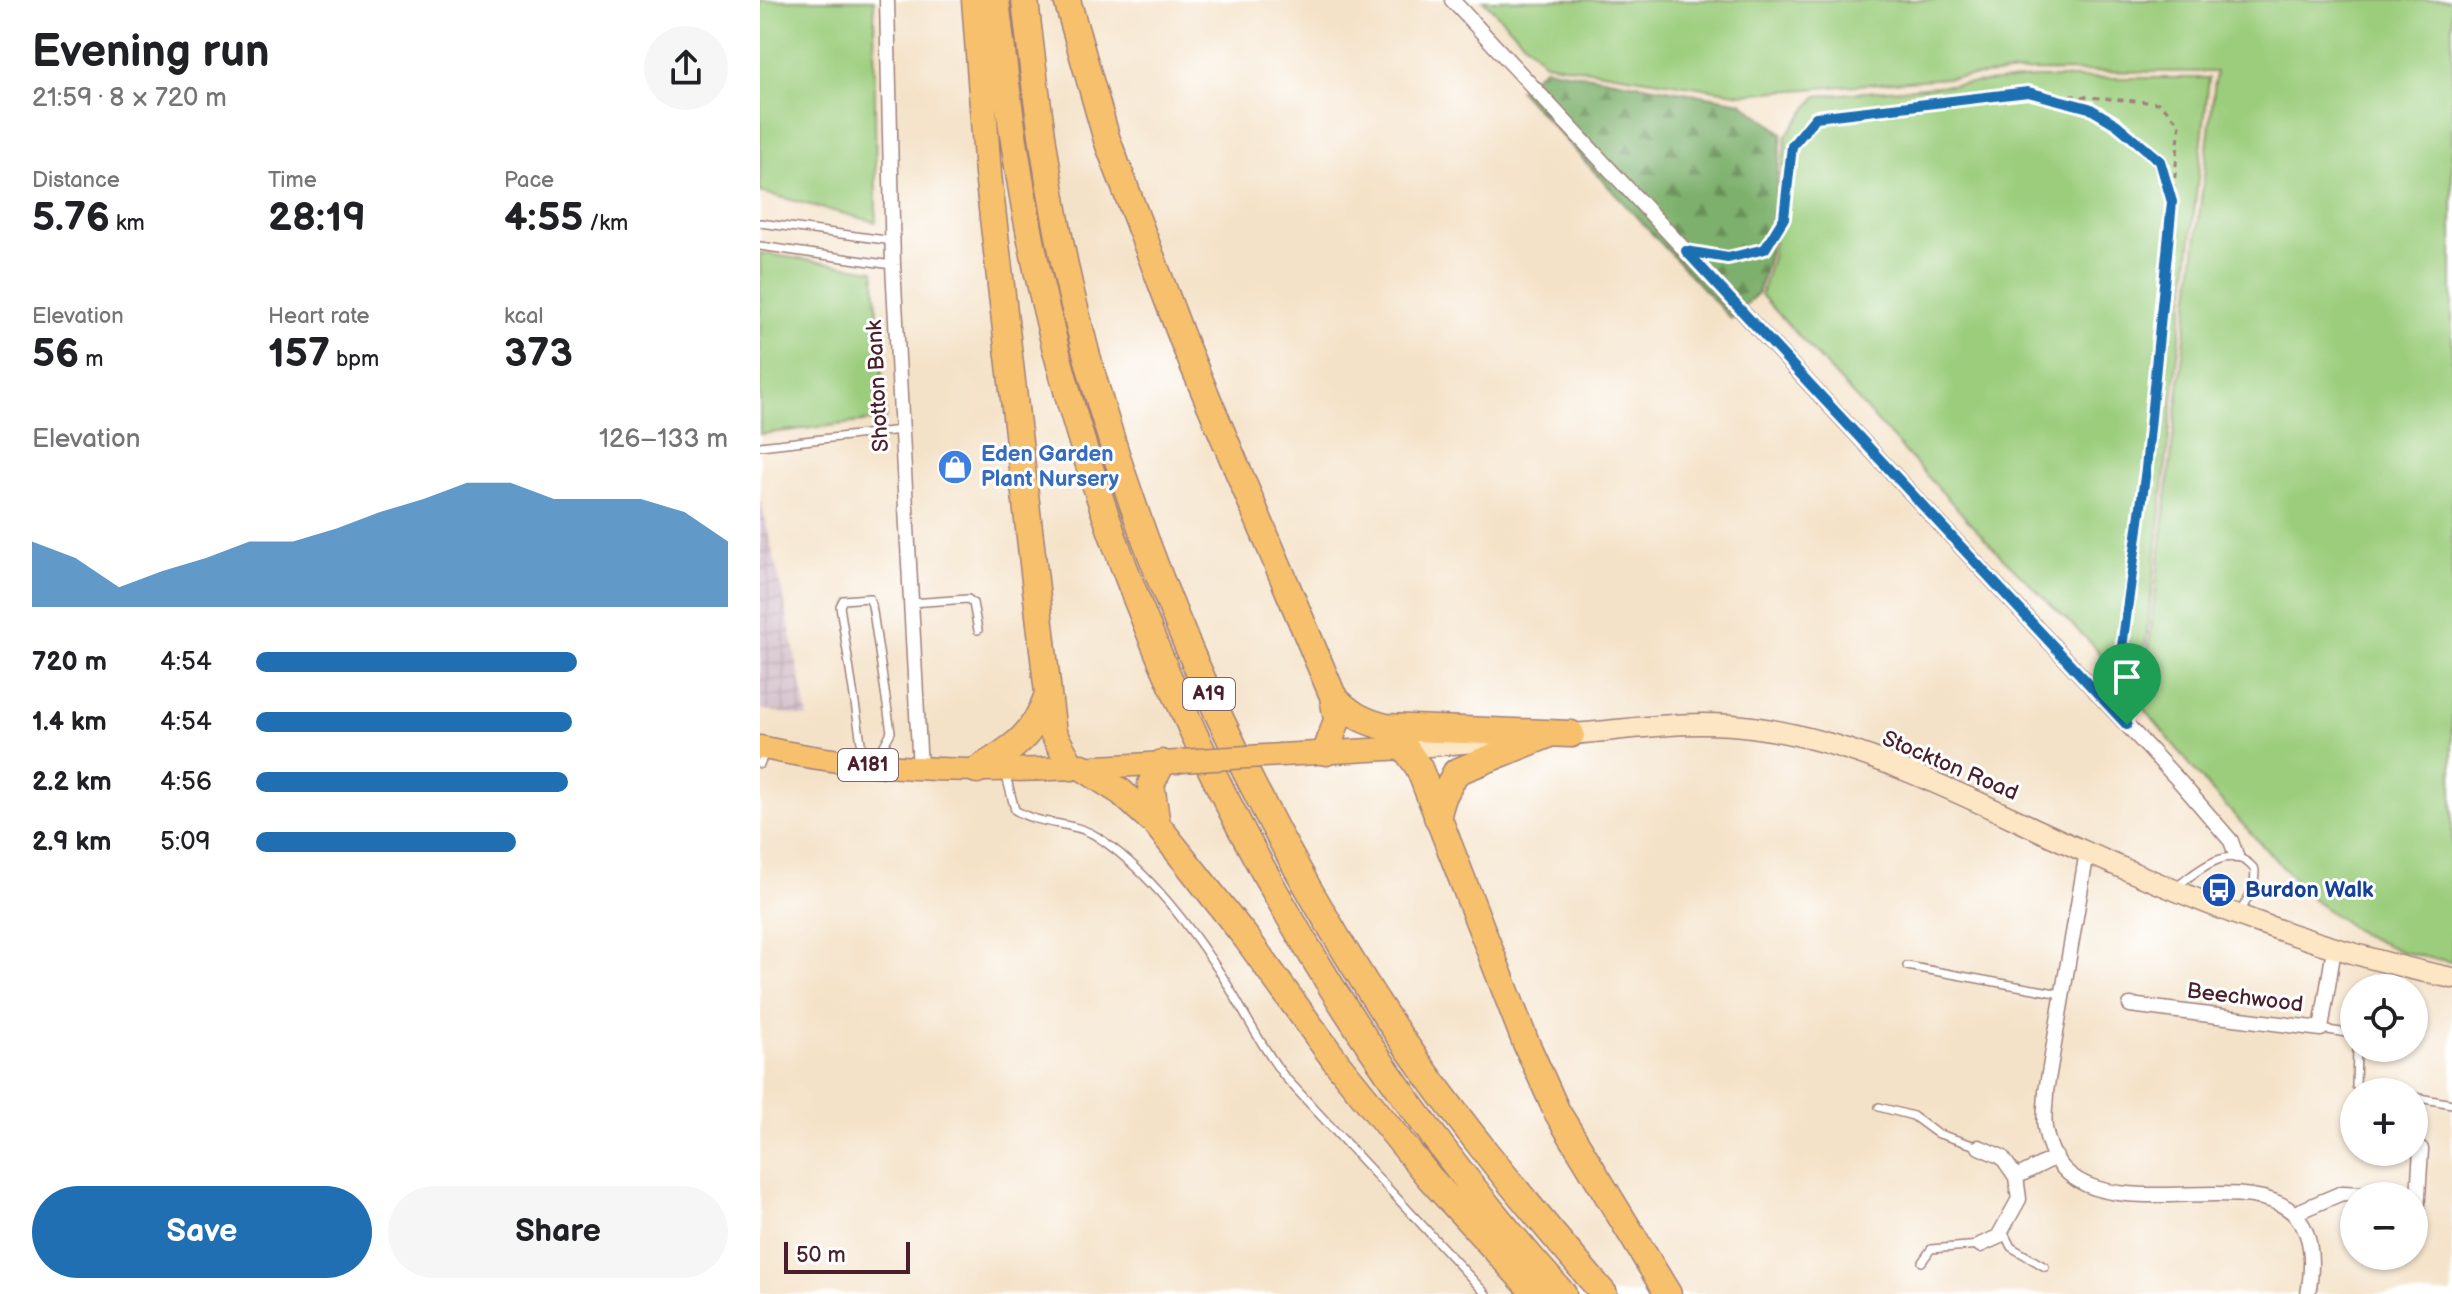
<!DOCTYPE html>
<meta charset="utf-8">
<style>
body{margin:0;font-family:"Balsamiq Sans",sans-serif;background:#f6f6f6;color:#202124;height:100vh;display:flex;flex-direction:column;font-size:30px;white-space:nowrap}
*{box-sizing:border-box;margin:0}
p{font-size:26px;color:#757577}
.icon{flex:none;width:44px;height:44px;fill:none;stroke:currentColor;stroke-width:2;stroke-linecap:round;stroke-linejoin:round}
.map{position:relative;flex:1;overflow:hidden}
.drawer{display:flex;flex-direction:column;background:#fff;width:760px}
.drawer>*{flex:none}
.fabs{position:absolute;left:1580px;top:974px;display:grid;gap:16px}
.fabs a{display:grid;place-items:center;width:88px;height:88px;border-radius:50%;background:#fff;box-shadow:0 2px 6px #0004;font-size:40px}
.scale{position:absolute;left:24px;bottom:20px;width:126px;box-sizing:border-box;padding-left:8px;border:4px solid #4a1f2b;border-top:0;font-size:22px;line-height:28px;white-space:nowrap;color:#4a1f2b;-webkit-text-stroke:6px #fff;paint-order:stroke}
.pin{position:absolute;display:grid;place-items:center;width:68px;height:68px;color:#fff;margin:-82px -34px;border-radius:50% 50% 50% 0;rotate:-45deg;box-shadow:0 0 8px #0007}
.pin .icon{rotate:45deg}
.round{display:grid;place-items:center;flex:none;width:84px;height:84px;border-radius:42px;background:#f6f6f6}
.head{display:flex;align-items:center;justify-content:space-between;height:136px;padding:0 32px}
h1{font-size:44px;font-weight:600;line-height:60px}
.metrics{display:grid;grid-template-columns:repeat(3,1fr);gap:12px;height:136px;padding:8px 32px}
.metrics div{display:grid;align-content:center}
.metrics b{font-size:40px;font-weight:600}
.metrics small{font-size:22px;font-weight:400}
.metrics p{font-size:22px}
.chart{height:224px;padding:16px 32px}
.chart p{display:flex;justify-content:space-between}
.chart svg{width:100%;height:144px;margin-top:8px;fill:#1f6fb2;opacity:.7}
.primary-button{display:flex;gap:16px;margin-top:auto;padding:16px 32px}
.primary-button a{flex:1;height:92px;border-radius:48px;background:#1f6fb2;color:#fff;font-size:32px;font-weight:600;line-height:92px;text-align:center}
.primary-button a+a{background:#f6f6f6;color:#202124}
ul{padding:0 32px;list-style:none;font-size:26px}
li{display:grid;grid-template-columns:128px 96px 1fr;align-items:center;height:60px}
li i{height:20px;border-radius:10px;background:#1f6fb2}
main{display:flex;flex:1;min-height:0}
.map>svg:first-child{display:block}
.industrial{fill:url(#industrial-grid)}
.green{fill:#9ccd7d;stroke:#737654;stroke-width:2}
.forest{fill:url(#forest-firs);stroke:#64684c;stroke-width:2}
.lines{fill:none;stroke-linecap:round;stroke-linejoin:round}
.lane-casing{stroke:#9f807a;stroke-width:10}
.street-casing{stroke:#9f807a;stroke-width:17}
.secondary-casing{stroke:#9f807a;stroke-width:23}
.primary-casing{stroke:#9f807a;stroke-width:25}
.highway-casing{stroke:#9f807a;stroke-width:29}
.path{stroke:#9f807a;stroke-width:3;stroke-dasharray:6 6;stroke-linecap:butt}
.lane{stroke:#fff;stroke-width:7}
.street{stroke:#fff;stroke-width:14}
.secondary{stroke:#fce6c4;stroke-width:20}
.primary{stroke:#f7c06c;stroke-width:22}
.highway{stroke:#f7c06c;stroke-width:26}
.primary-bridge-casing{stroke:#9f807a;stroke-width:25;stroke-linecap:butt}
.primary-bridge{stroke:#f7c06c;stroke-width:22}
.route-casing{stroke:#fff;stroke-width:16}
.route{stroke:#1f6fb2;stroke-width:10}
.labels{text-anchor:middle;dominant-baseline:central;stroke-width:6;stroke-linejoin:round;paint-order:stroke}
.shield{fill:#fff;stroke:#80626b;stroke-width:2}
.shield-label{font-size:20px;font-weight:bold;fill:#4a1f2b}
.street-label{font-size:22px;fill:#4a1f2b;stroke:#fff}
.shop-label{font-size:22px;font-weight:bold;fill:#366cbe;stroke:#fff;text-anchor:start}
.transit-label{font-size:22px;font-weight:bold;fill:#164399;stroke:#fff;text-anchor:start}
</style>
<main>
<section class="drawer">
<div class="head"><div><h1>Evening run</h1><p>21:59 · 8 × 720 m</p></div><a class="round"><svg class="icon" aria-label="share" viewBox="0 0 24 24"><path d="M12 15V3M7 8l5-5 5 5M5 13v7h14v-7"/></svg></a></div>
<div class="metrics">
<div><p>Distance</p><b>5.76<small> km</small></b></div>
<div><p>Time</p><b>28:19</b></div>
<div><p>Pace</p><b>4:55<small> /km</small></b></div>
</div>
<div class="metrics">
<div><p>Elevation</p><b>56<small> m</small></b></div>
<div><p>Heart rate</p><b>157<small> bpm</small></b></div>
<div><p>kcal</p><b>373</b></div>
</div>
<div class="chart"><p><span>Elevation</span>126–133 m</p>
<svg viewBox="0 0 160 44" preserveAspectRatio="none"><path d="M0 44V24L10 29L20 38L30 33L40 29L50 24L60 24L70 20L80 15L90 11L100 6L110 6L120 11L130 11L140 11L150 15L160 24V44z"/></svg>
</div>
<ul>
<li><b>720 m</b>4:54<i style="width:68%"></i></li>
<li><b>1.4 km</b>4:54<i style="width:67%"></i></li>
<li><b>2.2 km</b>4:56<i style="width:66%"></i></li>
<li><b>2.9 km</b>5:09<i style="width:55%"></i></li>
</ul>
<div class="primary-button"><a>Save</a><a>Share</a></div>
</section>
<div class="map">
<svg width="1692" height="1294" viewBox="0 0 1692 1294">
<defs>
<pattern id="industrial-grid" width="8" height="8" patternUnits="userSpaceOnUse" patternTransform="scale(2)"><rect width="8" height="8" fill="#d2bdc7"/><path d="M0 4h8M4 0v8" fill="none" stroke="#b6a2ab"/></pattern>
<pattern id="forest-firs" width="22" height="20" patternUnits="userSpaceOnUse" patternTransform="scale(2)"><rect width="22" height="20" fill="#7db06c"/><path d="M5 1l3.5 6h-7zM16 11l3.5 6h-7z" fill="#688f59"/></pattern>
</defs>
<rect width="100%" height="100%" fill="#fff"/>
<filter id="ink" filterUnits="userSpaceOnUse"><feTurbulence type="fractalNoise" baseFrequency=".0125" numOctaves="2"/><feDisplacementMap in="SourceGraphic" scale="16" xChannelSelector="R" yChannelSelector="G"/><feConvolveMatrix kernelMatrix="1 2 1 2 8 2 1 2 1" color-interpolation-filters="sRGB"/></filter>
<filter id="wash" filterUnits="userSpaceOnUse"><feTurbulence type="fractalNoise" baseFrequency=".006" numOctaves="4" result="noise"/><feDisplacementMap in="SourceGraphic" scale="32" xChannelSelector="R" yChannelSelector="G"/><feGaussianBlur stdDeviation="1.8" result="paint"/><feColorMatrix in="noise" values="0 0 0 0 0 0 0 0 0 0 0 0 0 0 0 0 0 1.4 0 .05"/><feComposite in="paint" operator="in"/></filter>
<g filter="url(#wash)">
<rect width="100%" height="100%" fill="#f4e2c8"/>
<path class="industrial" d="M0,498L24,599L48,718L0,709Z"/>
<path class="green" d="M0,0H114L116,222L0,192Z
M723,0H1692V962L1642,952L1601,934L1552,899L1450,789L1382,706L1456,72L1274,71L982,94L785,63Z
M1274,78H1449L1379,704L1332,644L1238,553L1001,295L1012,257L1026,136L1057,96Z
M0,253L114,270L126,419L0,434Z"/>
<path class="forest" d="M784,68L981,102L1022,133L1009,255L998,293L971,319L759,90Z"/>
</g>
<g filter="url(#ink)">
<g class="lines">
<g class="lane-casing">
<path id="lane" d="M0,223L133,241
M0,246L132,265
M0,446L141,430
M151,603L208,599L213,603L218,630
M104,762L80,606L83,600L109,598L112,605L131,732L116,760
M0,764L6,750
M245,772L255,810C280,826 312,821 336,836C389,870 433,930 466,982C485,1014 501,1046 524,1076L726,1294
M1415,888C1438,870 1472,840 1495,870L1494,887L1479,914
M1147,966L1301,994
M1561,1029L1594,1034
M1597,1048L1596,1086L1629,1092
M1654,1097L1692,1104
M1119,1107L1153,1116L1176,1133L1219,1147
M1243,1231L1251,1247L1285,1267
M1162,1262L1171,1249L1220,1245"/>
</g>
<g class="street-casing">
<path id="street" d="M127,0L133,265L160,769
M692,0L1421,783L1471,841L1476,855
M1327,852L1286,1091C1286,1103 1283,1117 1285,1128C1310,1278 1583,1099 1548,1294
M1370,1005L1561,1029L1574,949
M1219,1147L1242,1157L1256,1177L1259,1199L1238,1237L1220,1245
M1256,1177L1296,1157
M1654,1197H1658L1661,1149
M1535,1213L1582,1193L1649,1196
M1656,1219L1658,1197"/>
</g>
<g class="secondary-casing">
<path id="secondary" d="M799,735C862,731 928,718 992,727C1110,743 1218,804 1326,852C1447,906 1562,951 1692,978
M645,748L727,741"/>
</g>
<g class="primary-casing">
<path id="primary" d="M0,747C136,778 278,772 417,762
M521,755L645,748"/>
</g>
<g class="highway-casing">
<path id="highway" d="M215,0L228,174L288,693L293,733L312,767
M236,0C247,98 260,196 282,292C365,658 552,1016 803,1294
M265,0C276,98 289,198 311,293C370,543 476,781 613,996C681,1102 762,1199 844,1294
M307,0L347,140L424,343L573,696C589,714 603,721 626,727L811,734
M645,748L659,768L765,1041L797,1112L908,1294
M566,752L577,720L573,696
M322,767L361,792L397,825L487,939L577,1063L669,1177L776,1294
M217,770C252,749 273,737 287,697
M677,817L683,797L696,772L785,736
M397,825L391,784L402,763"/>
</g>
<path class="path" d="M1278,95L1329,108L1356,124L1400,161L1411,198
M952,255L968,258L1005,249L1024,218L1032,146L1056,117L1268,92L1400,103L1420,124L1386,469L1362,647L1365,701"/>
<use href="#lane" class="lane"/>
<use href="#street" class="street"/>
<use href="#secondary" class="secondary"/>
<use href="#primary" class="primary"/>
<use href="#highway" class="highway"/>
<g class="primary-bridge-casing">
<path id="primary-bridge" d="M421,761L521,755"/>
</g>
<use href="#primary-bridge" class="primary-bridge"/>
</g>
</g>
<g class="lines" filter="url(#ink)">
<g class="route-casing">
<path id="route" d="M1268,92L1329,108L1356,124L1400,161L1412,202L1386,469L1362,647L1367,725L926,251L968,258L1005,249L1024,218L1032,146L1056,117Z"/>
</g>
<use href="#route" class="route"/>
</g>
<defs>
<g id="shop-disc" transform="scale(1.8)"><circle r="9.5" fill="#3f7fe0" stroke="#fff"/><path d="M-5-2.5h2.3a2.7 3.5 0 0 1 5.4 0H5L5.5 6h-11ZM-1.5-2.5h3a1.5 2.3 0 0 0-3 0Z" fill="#fff"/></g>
<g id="bus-disc" transform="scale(1.8)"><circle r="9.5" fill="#1a4fb4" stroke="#fff"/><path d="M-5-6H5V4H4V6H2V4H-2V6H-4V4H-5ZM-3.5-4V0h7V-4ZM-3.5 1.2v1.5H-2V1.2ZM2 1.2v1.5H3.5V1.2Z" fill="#fff"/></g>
</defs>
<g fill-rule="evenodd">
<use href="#shop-disc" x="195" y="467"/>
<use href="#bus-disc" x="1459" y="890"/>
</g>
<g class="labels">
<g class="shield">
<rect x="423" y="678" width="52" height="32" rx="6"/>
<rect x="78" y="749" width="60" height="32" rx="6"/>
</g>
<g class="shield-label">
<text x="449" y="694">A19</text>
<text x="108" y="765">A181</text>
</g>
<g class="street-label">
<text transform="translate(118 386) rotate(-93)">Shotton Bank</text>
<text transform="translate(1190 766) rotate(23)">Stockton Road</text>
<text transform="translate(1485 998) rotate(7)">Beechwood</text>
</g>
<g class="shop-label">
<text x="221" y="454">Eden Garden<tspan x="221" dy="25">Plant Nursery</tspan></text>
</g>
<g class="transit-label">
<text x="1485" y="890">Burdon Walk</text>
</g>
</g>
</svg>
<div class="fabs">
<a><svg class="icon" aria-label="locate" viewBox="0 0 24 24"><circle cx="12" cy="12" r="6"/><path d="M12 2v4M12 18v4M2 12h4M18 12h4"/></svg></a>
<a>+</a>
<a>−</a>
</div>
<div class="scale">50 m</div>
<div class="pin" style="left:1367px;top:725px;background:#1e9e55"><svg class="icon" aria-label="arrive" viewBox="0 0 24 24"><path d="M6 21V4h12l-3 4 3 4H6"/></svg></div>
</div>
</main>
